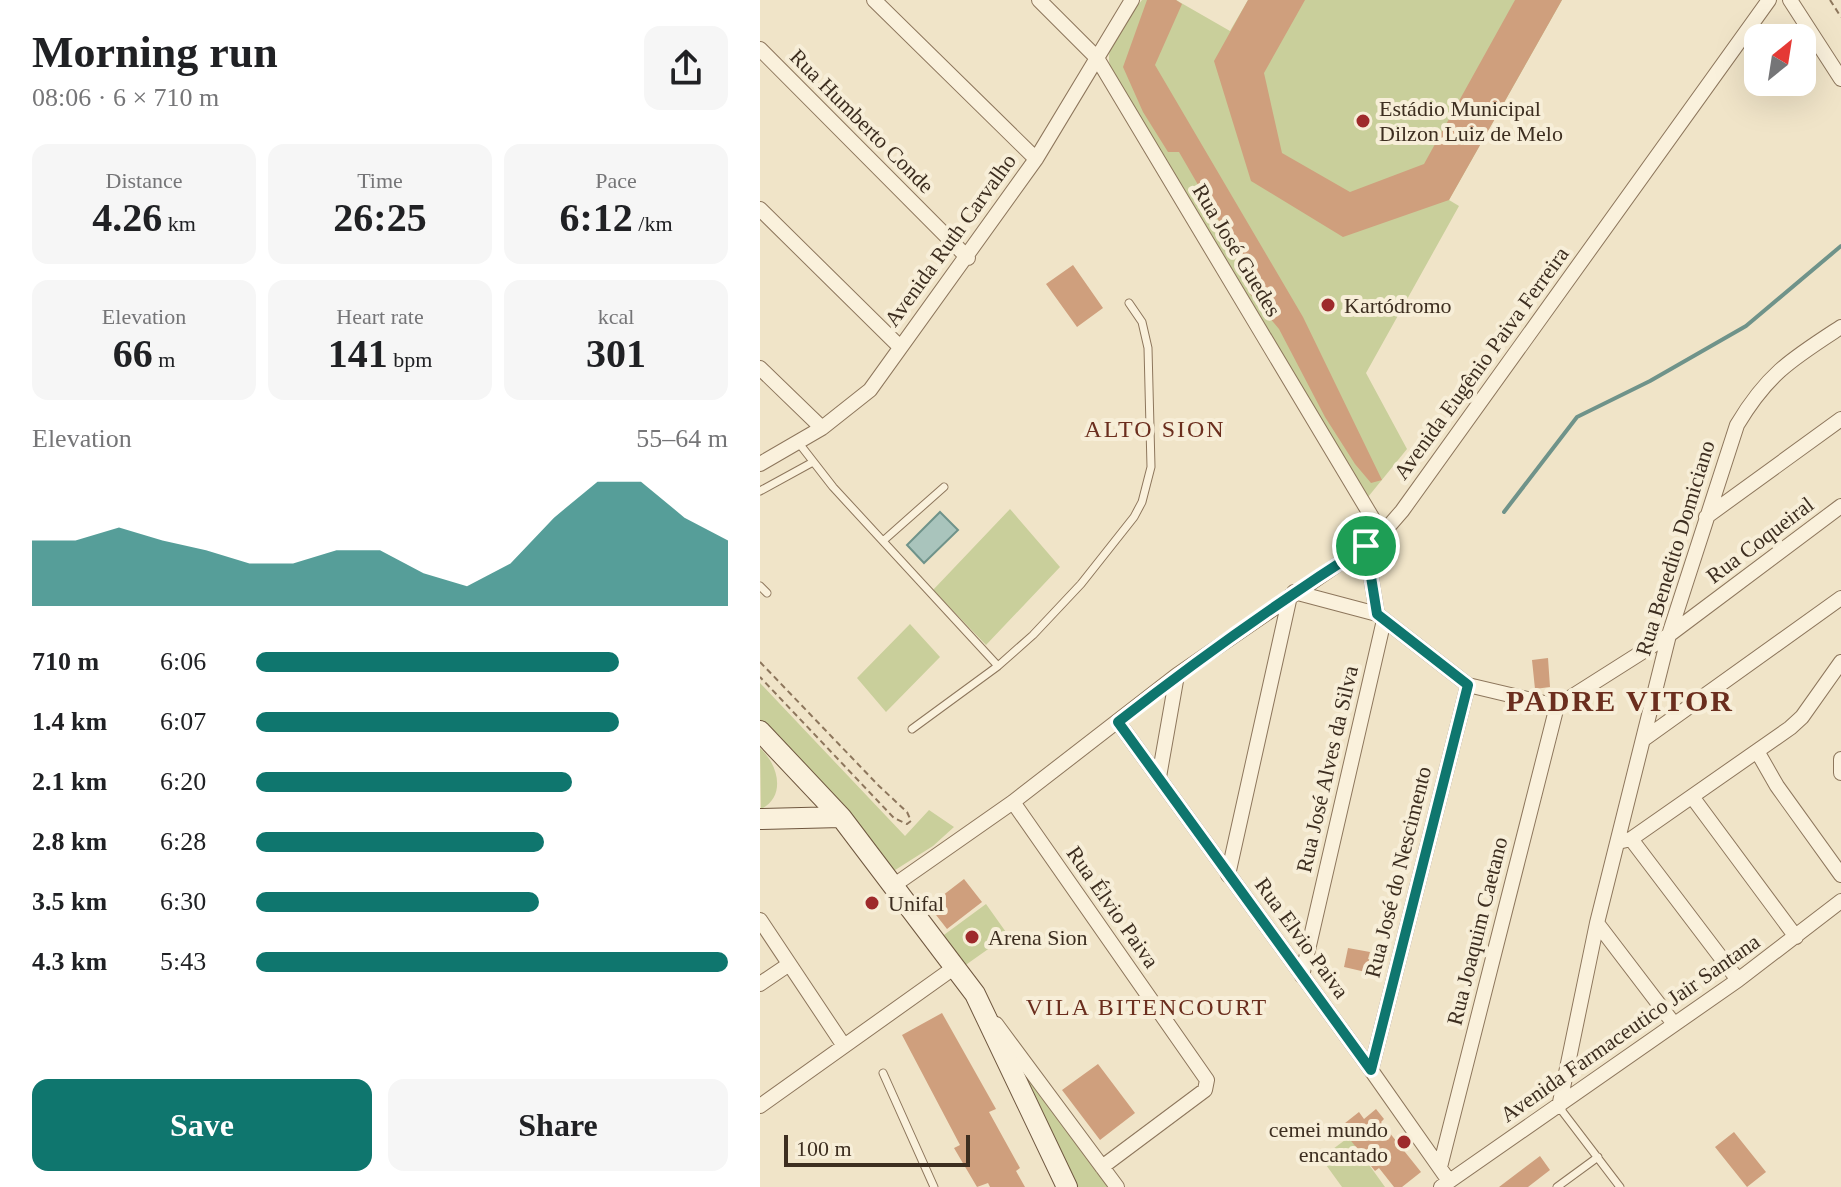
<!DOCTYPE html>
<meta charset="utf-8">
<style>
body{margin:0;font-family:Georgia,serif;background:#f6f6f6;color:#202124;height:100vh;display:flex;flex-direction:column;font-size:30px;white-space:nowrap}
*{box-sizing:border-box;margin:0}
p{font-size:26px;color:#757577}
.icon{flex:none;width:44px;height:44px;fill:none;stroke:currentColor;stroke-width:2;stroke-linecap:round;stroke-linejoin:round}
.map{position:relative;flex:1;overflow:hidden}
.side{display:flex;flex-direction:column;background:#fff;width:760px}
.side>*{flex:none}
.needle{width:52px;rotate:30deg}
.controls{position:absolute;left:984px;top:24px;display:grid;gap:16px}
.controls a{display:grid;place-items:center;width:72px;height:72px;border-radius:16px;background:#fff;box-shadow:0 8px 32px #0002;font-size:40px}
.scale{position:absolute;left:24px;bottom:20px;width:186px;box-sizing:border-box;padding-left:8px;border:4px solid #3d2e20;border-top:0;font-size:22px;line-height:28px;white-space:nowrap;color:#3d2e20;-webkit-text-stroke:6px #f7eed8;paint-order:stroke}
.pin{position:absolute;display:grid;place-items:center;width:68px;height:68px;color:#fff;margin:-34px;border:4px solid #fff;border-radius:50%;box-shadow:0 2px 8px #0007}
.round{display:grid;place-items:center;flex:none;width:84px;height:84px;border-radius:16px;background:#f6f6f6}
.headline{display:flex;align-items:center;justify-content:space-between;height:136px;padding:0 32px}
h1{font-size:44px;font-weight:700;line-height:60px}
.figures{display:grid;grid-template-columns:repeat(3,1fr);gap:12px;height:136px;padding:8px 32px}
.figures div{display:grid;align-content:center;border-radius:16px;background:#f6f6f6;text-align:center}
.figures b{font-size:40px;font-weight:700}
.figures small{font-size:22px;font-weight:400}
.figures p{font-size:22px}
.chart{height:224px;padding:16px 32px}
.chart p{display:flex;justify-content:space-between}
.chart svg{width:100%;height:144px;margin-top:8px;fill:#0f766e;opacity:.7}
.button{display:flex;gap:16px;margin-top:auto;padding:16px 32px}
.button a{flex:1;height:92px;border-radius:16px;background:#0f766e;color:#fff;font-size:32px;font-weight:700;line-height:92px;text-align:center}
.button a+a{background:#f6f6f6;color:#202124}
ul{padding:0 32px;list-style:none;font-size:26px}
li{display:grid;grid-template-columns:128px 96px 1fr;align-items:center;height:60px}
li i{height:20px;border-radius:10px;background:#0f766e}
main{display:flex;flex:1;min-height:0}
.map>svg:first-child{display:block}
.green{fill:#c9cf9b}
.water{fill:#a9c4bc;stroke:#6f938a;stroke-width:2}
.lines{fill:none;stroke-linecap:round;stroke-linejoin:round}
.stream{stroke:#6f938a;stroke-width:4}
.building{fill:#cf9f7d}
.lane-casing{stroke:#8d765c;stroke-width:9}
.street-casing{stroke:#8d765c;stroke-width:16}
.secondary-casing{stroke:#6f573f;stroke-width:22}
.path{stroke:#8d765c;stroke-width:2;stroke-dasharray:6 4;stroke-linecap:butt}
.lane{stroke:#faf1dc;stroke-width:7}
.street{stroke:#faf1dc;stroke-width:14}
.secondary{stroke:#faf1dc;stroke-width:20}
.route-casing{stroke:#fff;stroke-width:16}
.route{stroke:#0f766e;stroke-width:10}
.poi-dot{fill:#9e2a2b;stroke:#f7eed8;stroke-width:3}
.labels{text-anchor:middle;dominant-baseline:central;stroke-width:8;stroke-linejoin:round;paint-order:stroke}
.poi-label{font-size:22px;fill:#3d2e20;stroke:#f7eed8;text-anchor:start}
.street-label{font-size:22px;fill:#3d2e20;stroke:#f7eed8}
.neighbourhood-label{font-size:24px;letter-spacing:2px;fill:#6b2e1e;stroke:#f7eed8}
.district-label{font-size:30px;font-weight:bold;letter-spacing:2px;fill:#6b2e1e;stroke:#f7eed8}
</style>
<main>
<section class="side">
<div class="headline"><div><h1>Morning run</h1><p>08:06 · 6 × 710 m</p></div><a class="round"><svg class="icon" aria-label="share" viewBox="0 0 24 24"><path d="M12 15V3M7 8l5-5 5 5M5 13v7h14v-7"/></svg></a></div>
<div class="figures">
<div><p>Distance</p><b>4.26<small> km</small></b></div>
<div><p>Time</p><b>26:25</b></div>
<div><p>Pace</p><b>6:12<small> /km</small></b></div>
</div>
<div class="figures">
<div><p>Elevation</p><b>66<small> m</small></b></div>
<div><p>Heart rate</p><b>141<small> bpm</small></b></div>
<div><p>kcal</p><b>301</b></div>
</div>
<div class="chart"><p><span>Elevation</span>55–64 m</p>
<svg viewBox="0 0 160 44" preserveAspectRatio="none"><path d="M0 44V24L10 24L20 20L30 24L40 27L50 31L60 31L70 27L80 27L90 34L100 38L110 31L120 17L130 6L140 6L150 17L160 24V44z"/></svg>
</div>
<ul>
<li><b>710 m</b>6:06<i style="width:77%"></i></li>
<li><b>1.4 km</b>6:07<i style="width:77%"></i></li>
<li><b>2.1 km</b>6:20<i style="width:67%"></i></li>
<li><b>2.8 km</b>6:28<i style="width:61%"></i></li>
<li><b>3.5 km</b>6:30<i style="width:60%"></i></li>
<li><b>4.3 km</b>5:43<i style="width:100%"></i></li>
</ul>
<div class="button"><a>Save</a><a>Share</a></div>
</section>
<div class="map">
<svg width="1081" height="1187" viewBox="0 0 1081 1187">
<rect width="100%" height="100%" fill="#f0e4c8"/>
<path class="green" d="M382,0H416L470,31L488,0H802L689,200L699,206L606,373L647,449L608,497L350,67C344,41 367,20 382,0Z
M250,509L300,567L226,645L173,590Z
M150,624L180,657L126,712L97,678Z
M0,683L145,836L169,810L194,827L173,846L132,872L0,721Z
M0,748C19,765 26,797 1,809Z
M226,904L248,935L200,969L177,940Z
M234,1022L356,1187H317Z
M589,1137L625,1187H582L561,1158Z"/>
<path class="water" d="M180,512L198,530L164,563L147,545Z"/>
<g class="lines">
<path class="stream" d="M744,512L817,417L890,381L986,326L1081,246"/>
</g>
<path class="building" d="M387,0H416L422,4L395,65L543,317L622,480L611,483L595,464L565,417L519,329L490,294L499,290L419,152H408L383,112L363,67Z
M488,0H545L504,73L522,153L590,192L664,164L755,0H802L689,200L583,237L491,181L454,61Z
M313,265L343,308L317,327L286,284Z
M788,658L790,687L775,689L772,660Z
M204,879L222,902L187,929L169,906Z
M588,948L610,952L608,959L612,960L610,973L584,967Z
M182,1013L236,1109L229,1112L260,1168L256,1171L265,1187H230L228,1183L217,1187L194,1148L200,1145L142,1035Z
M338,1064L375,1113L340,1140L302,1090Z
M616,1109L624,1119L621,1122L661,1172L642,1187H634L619,1168L615,1171L580,1127L599,1112L604,1119Z
M974,1132L1006,1172L987,1187L955,1147Z
M780,1156L790,1170L768,1187H739Z"/>
<g class="lines">
<g class="lane-casing">
<path id="lane" d="M38,442L73,487L238,666
M0,491L53,462
M123,541L184,487
M0,586L7,593
M152,729L238,666L273,635L321,584L374,517L382,502L391,467L388,348L382,322L369,303
M123,1073L174,1187
M799,1107L860,1187
M797,1187L838,1157"/>
</g>
<g class="street-casing">
<path id="street" d="M114,0L276,159
M279,0L337,58L622,534
M1030,0L1081,79
M0,49L208,258
M0,209L140,347
M0,368L62,428
M0,464L62,428L110,390L276,159L372,0
M946,517L1081,419
M606,546L617,614
M534,592L617,614L708,685L797,706L909,635L1081,506
M358,722L611,1070L689,1181
M884,739L1081,598
M997,751L1017,786L1081,875
M1081,759V773
M399,777L417,675
M933,798L1036,937
M253,802L447,1080L445,1090L342,1167
M871,839L978,980
M858,842L871,839L1030,728L1042,717L1081,662
M468,875L530,596
M133,886L253,802L417,675L622,534L642,511L1009,0
M0,920L84,1046
M837,923L914,1024
M542,976L624,620
M0,984L28,965
M236,1024L357,1187
M611,1070L708,685
M0,1106L195,967
M799,1107L837,923L909,635L977,425C1008,373 1032,359 1081,327
M680,1167L797,706
M681,1187L978,980L1081,901"/>
</g>
<g class="secondary-casing">
<path id="secondary" d="M0,731L81,817L215,994L307,1187
M0,819L81,817"/>
</g>
<path class="path" d="M1070,0L1081,17
M0,662L119,786L147,812L151,821L147,824L134,818L0,677"/>
<use href="#lane" class="lane"/>
<use href="#street" class="street"/>
<use href="#secondary" class="secondary"/>
</g>
<g class="lines">
<g class="route-casing">
<path id="route" d="M606,546L617,614L708,685L611,1070L358,722C438,659 520,601 606,546Z"/>
</g>
<use href="#route" class="route"/>
</g>
<g class="poi-dot">
<circle cx="603" cy="121" r="8"/>
<circle cx="568" cy="305" r="8"/>
<circle cx="112" cy="903" r="8"/>
<circle cx="212" cy="937" r="8"/>
<circle cx="644" cy="1142" r="8"/>
</g>
<g class="labels">
<g class="poi-label">
<text x="619" y="108">Estádio Municipal<tspan x="619" dy="25">Dilzon Luiz de Melo</tspan></text>
<text x="584" y="305">Kartódromo</text>
<text x="128" y="903">Unifal</text>
<text x="228" y="937">Arena Sion</text>
<text x="628" y="1129" text-anchor="end">cemei mundo<tspan x="628" dy="25">encantado</tspan></text>
</g>
<g class="street-label">
<text transform="translate(102 121) rotate(45)">Rua Humberto Conde</text>
<text transform="translate(190 240) rotate(-54)">Avenida Ruth Carvalho</text>
<text transform="translate(477 250) rotate(59)">Rua José Guedes</text>
<text transform="translate(721 363) rotate(-54)">Avenida Eugênio Paiva Ferreira</text>
<text transform="translate(1000 540) rotate(-37)">Rua Coqueiral</text>
<text transform="translate(915 548) rotate(-73)">Rua Benedito Domiciano</text>
<text transform="translate(567 769) rotate(-77)">Rua José Alves da Silva</text>
<text transform="translate(638 872) rotate(-76)">Rua José do Nescimento</text>
<text transform="translate(353 907) rotate(55)">Rua Élvio Paiva</text>
<text transform="translate(717 931) rotate(-76)">Rua Joaquim Caetano</text>
<text transform="translate(542 938) rotate(54)">Rua Elvio Paiva</text>
<text transform="translate(870 1028) rotate(-35)">Avenida Farmaceutico Jair Santana</text>
</g>
<g class="neighbourhood-label">
<text x="395" y="429">ALTO SION</text>
<text x="387" y="1007">VILA BITENCOURT</text>
</g>
<g class="district-label">
<text x="860" y="700">PADRE VITOR</text>
</g>
</g>
</svg>
<div class="controls">
<a><svg class="needle" viewBox="-14 -14 28 28"><path d="M0-13l5 13h-10z" fill="#e53935"/><path d="M0 13l5-13h-10z" fill="#757577"/></svg></a>
</div>
<div class="scale">100 m</div>
<div class="pin" style="left:606px;top:546px;background:#1e9e55"><svg class="icon" aria-label="arrive" viewBox="0 0 24 24"><path d="M6 21V4h12l-3 4 3 4H6"/></svg></div>
</div>
</main>
